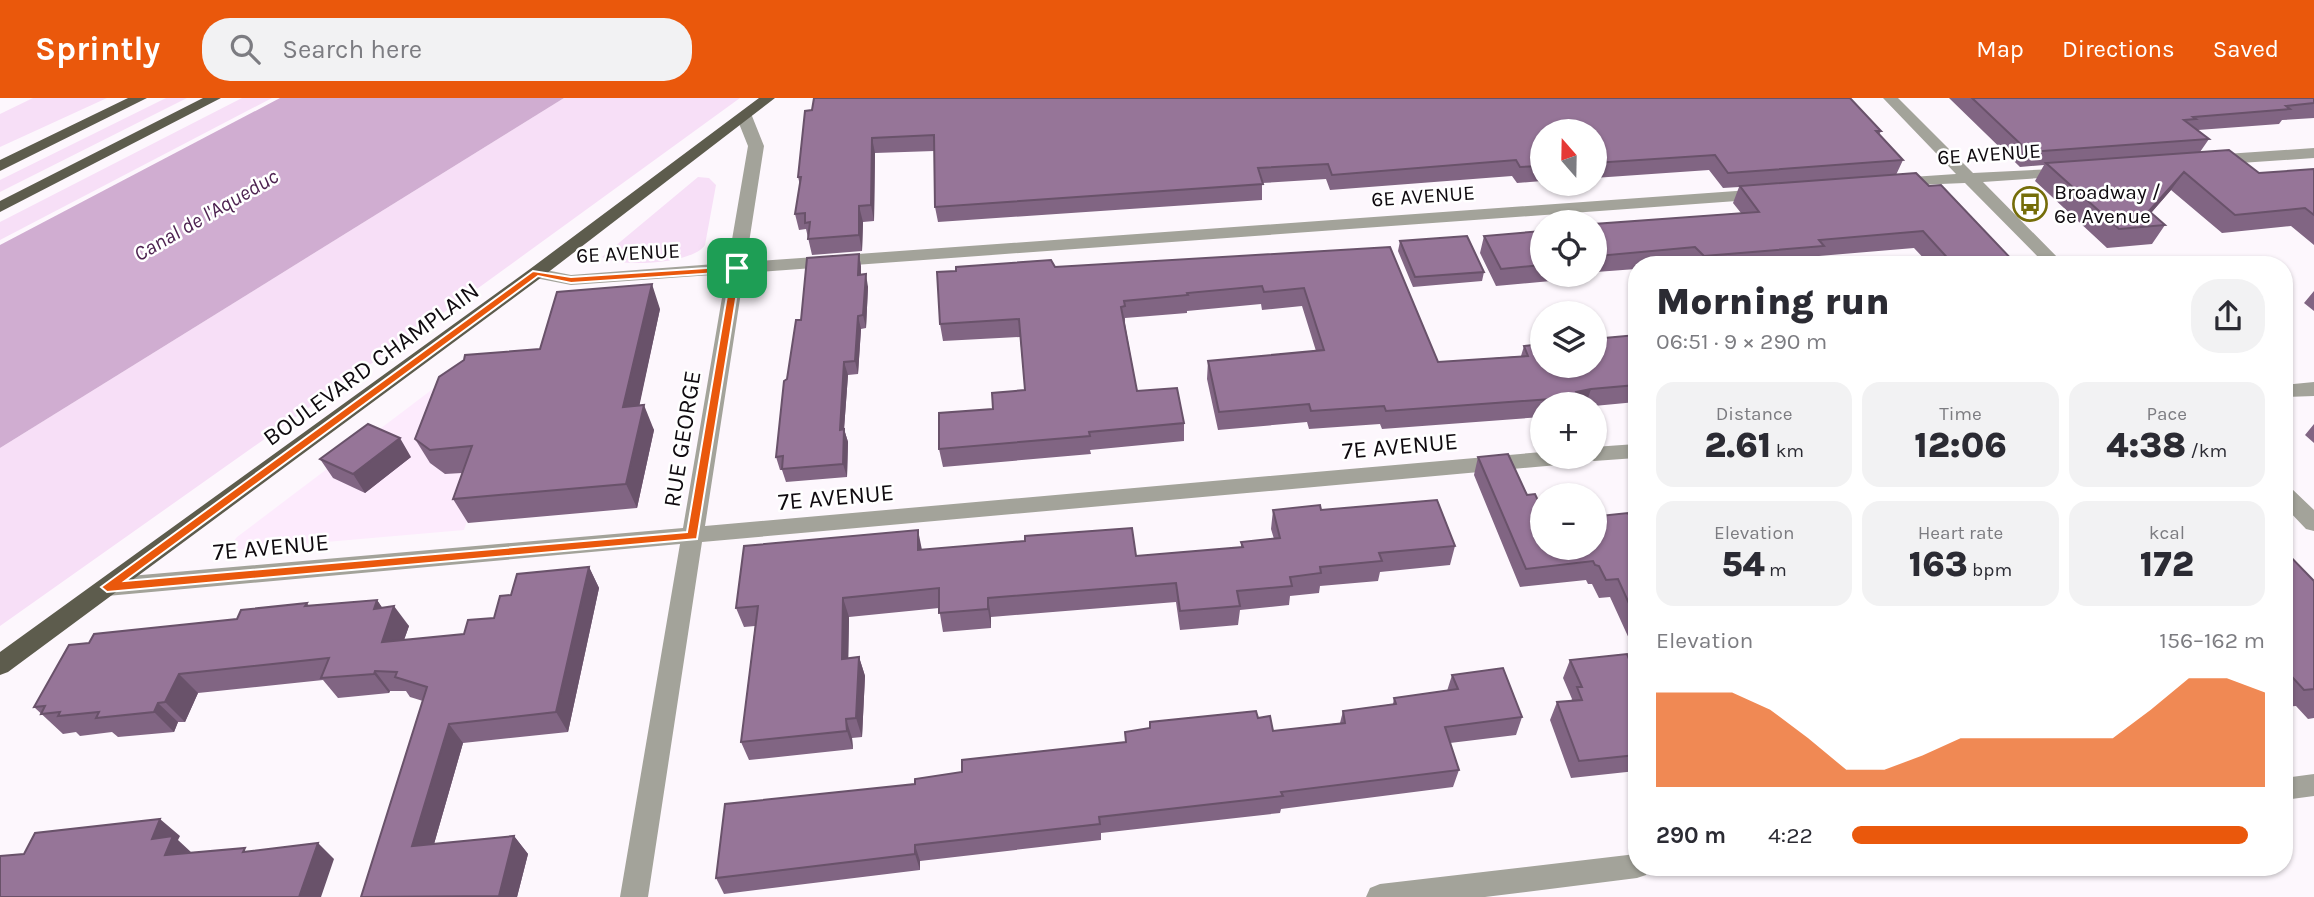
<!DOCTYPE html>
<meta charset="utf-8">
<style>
body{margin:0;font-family:Karla,sans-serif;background:#f2f2f3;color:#2b2b33;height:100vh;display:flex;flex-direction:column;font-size:26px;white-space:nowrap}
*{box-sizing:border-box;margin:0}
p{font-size:23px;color:#7c7c81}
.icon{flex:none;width:38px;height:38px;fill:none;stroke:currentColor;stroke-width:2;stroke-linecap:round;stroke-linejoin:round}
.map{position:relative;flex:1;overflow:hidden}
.sheet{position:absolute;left:1628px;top:158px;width:665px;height:620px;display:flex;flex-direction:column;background:#fff;border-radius:28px;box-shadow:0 2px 5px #0004}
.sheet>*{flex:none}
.needle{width:46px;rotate:340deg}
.tools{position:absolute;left:1530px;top:21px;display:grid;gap:14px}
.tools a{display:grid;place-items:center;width:77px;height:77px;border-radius:50%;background:#fff;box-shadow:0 2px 5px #0004;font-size:35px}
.pin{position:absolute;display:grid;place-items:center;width:60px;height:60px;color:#fff;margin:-30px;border-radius:14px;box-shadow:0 4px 10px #0006}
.round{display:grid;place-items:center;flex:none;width:74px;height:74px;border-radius:28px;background:#f2f2f3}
.headline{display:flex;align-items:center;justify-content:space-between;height:119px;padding:0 28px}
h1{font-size:38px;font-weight:800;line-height:52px}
.figures{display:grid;grid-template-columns:repeat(3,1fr);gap:10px;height:119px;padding:7px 28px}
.figures div{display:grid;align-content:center;border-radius:18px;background:#f2f2f3;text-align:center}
.figures b{font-size:35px;font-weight:800}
.figures small{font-size:19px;font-weight:400}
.figures p{font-size:19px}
.chart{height:196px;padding:14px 28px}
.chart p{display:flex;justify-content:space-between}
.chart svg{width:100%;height:126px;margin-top:7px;fill:#ea580c;opacity:.7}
ul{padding:0 28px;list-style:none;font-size:23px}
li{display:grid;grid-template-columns:112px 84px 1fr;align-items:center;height:52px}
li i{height:18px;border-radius:9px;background:#ea580c}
header{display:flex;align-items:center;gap:42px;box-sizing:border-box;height:98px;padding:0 35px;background:#ea580c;color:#fff}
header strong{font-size:33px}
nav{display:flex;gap:38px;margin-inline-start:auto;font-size:24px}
.search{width:490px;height:63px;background:#f2f2f3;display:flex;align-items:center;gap:18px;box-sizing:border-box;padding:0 24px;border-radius:28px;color:#7c7c81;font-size:26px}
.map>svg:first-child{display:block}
.built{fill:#fdebfd}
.green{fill:#f7dff7}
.water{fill:#d0add1}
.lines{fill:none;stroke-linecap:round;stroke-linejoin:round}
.minor{fill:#a3a39a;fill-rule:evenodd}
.major{fill:#5d5c4d;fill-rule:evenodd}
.wall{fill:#816583}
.shaded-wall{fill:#69526a}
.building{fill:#967598;stroke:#69526a;stroke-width:2}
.route{fill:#ea580c;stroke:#fff;stroke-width:2;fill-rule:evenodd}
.labels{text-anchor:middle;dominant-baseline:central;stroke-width:5;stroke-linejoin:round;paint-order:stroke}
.far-street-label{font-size:21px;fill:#0f0a0f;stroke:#fff}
.far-poi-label{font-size:21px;fill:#0f0a0f;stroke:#fff;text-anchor:start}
.far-water-label{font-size:21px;font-style:italic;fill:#4e2351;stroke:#fff}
.street-label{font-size:24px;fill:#0f0a0f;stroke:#fff}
</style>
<header>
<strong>Sprintly</strong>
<div class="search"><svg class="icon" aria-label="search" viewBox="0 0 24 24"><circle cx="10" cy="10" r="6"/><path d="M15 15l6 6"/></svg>Search here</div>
<nav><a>Map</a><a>Directions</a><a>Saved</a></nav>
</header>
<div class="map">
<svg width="2314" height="799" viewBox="0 0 2314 799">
<rect width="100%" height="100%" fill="#fdf7fd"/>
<path class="built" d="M516,276L464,432L235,452L229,449L237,439L446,281Z"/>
<path class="green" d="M33,0H107L0,49V16Z
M166,0H187L0,94V82Z
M242,0H272L0,142V124Z
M564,0H740L481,188L0,528V350Z
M698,79L709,80L716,87L705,147C693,166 620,170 602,159Z"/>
<path class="water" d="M280,0H564L0,350V147Z"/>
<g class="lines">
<path class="minor" d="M1883,0H1898L1973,75L2074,70L2076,73L2068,78L1983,84L2064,166H2045L1965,85L1891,88L1889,85L1897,80L1956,76Z
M744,13L752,18L764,48L746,164L1764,91L1772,96L1764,101L744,175L705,428L1542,354V359H1579L1576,364L1569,366L702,444L648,799H620L680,446L107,498L99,495L96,489L99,483L107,480L683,430L726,176L571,187L530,179L527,175L536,170L571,177L728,165L748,48L736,18Z
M2314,50V60L2211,67L2203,62L2211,57Z
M2314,284V298L2284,299V287Z
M1636,346V360L1594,363L1585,359H1594V349Z
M2284,387L2291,390L2314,412V433L2306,431L2284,408Z
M2314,676V698L2284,702V680Z
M1636,756V768H1650L1646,777L1637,780L1485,799H1366L1370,790L1380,786Z"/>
<path class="major" d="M128,0H147L0,73V62Z
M203,0H221L0,114V103Z
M759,0H775L542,179L8,574L0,577V554L530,171Z"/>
</g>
<path class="wall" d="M1949,0H2314V20L2282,22L2279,26L2198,32L2209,41L2200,54L2259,75L2314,71V147L2291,128L2222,135L2171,92L2151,115L2165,127L2152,146L2107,150L2035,83L2044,67L2020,69Z
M812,12L1881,33L1879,37L1903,62L1896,77L1929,88L2016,166H1929L1914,150L1819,158L1816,165L1796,166H1636V171L1596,174L1594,179L1496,188L1480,155L1484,138L1538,134L1540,125H1542V177H1594V126L1741,115L1733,105L1739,89L1723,90L1709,72L1594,80V33H1542V83L1517,85L1512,78L1330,92L1326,81L1262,85V102L938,124L935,109L934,53L875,55L874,123L863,124L862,153L812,157L806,131L799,132L795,116L800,87L798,79Z
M1400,143L1484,174L1482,183L1413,189L1398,153Z
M1390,149L1438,264L1521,258L1524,248L1636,237V304L1594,308V306H1542V319L1382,331L1380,326L1309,331L1307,324L1218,332L1207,281L1208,263L1316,253L1302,208L1262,212L1261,206L1187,213V215L1125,220V226L1137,293L1184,325V343L1090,352L1091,356L943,369L939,351L993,311L1025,292L1020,239L943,243L940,226L1055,169Z
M859,156L861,169V177L868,189L866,230L861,231L858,276L848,277L844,331L848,344L847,379L786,384L782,372H780L776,359L787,281L801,222Z
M2314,193V213L2304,205Z
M660,211L639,307L654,332L637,410L468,425L453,401L462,375L445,376L430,365L415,341L540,251Z
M2314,326V345L2305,337Z
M411,359L365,395L333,380L320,361Z
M1478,359L1542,450L1600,418L1636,431V556L1610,499L1599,500L1592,486H1588L1586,482L1520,489L1474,377Z
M1273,412H1321L1455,448L1450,467L1380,474L1378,483L1320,488L1319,495L1290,498L1289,507L1240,512L1238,527L1180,532L1176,504L991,519V530L943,534L939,510L849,519L848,560L859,559L865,578L862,639L852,640L853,651L749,662L741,644L755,528L744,529L736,510L922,452L1136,458L1241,449V444L1274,441L1271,431Z
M2284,452L2314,483V620L2308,621L2296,608L2284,609Z
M589,469L599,490L568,634L463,645L434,746L514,738L528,756L517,799H361L423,603L410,599L406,593H390L389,595L338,600L323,582L198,595L185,624H178L174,634L118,639L112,634L80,638L76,634L63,636L34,609L89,545L237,521L307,505L309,508L377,502L382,510L409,528L404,542L464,536L494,520L511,497Z
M1570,562L1636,578V673L1571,680L1550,622L1557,604L1571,603L1572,601L1563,580Z
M1452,577L1522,619L1516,637L1450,645L1459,672L1453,689L1281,711L1280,715L1101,735V742L920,763V772L724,796L716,780L915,686L962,674L1125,644V634L1258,620L1273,633L1340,625L1343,613L1393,606L1394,600L1447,593Z"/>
<path class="shaded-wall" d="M872,40L875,55L874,123L871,107Z
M2184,74L2171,92L2137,131L2149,113Z
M859,108L863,124L862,153L859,137Z
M859,156L861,169V190L858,177Z
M866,176L868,189L866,230L863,217Z
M652,186L660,211L634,333L623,309Z
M858,218L861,231L858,276L855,263Z
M844,264L848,277L843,345L840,332Z
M1591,291L1586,306H1576L1578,299L1576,294Z
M644,307L654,332L637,410L626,386Z
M844,331L848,344L847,379L843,366Z
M400,340L411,359L365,395L353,376Z
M918,432L922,452H918Z
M589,469L599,490L568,634L556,614Z
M843,500L849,519L848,580L842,561Z
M988,500L991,519V530L988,511Z
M377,502L390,521L394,508L409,528L396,564L382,544L374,511Z
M859,559L865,578L862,639L856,620Z
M375,573L390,593L389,595L374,576Z
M179,576L198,595L185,624L165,604Z
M158,605L178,624L174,634L154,614Z
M846,621L852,640L853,651L847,633Z
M449,626L463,645L428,767L412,748Z
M160,721L180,738L178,742L192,755L165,757L152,741Z
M514,738L528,756L517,799H499Z
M318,745L334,761L321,799H299Z
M915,747L920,763V772L915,756Z"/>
<path class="building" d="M814,0H1850L1881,33H1876L1903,62L1728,75L1715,57L1594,65V33H1542V68L1520,69L1516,62L1332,77L1328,66L1258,70L1263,86L935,109L934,37L872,40L871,107L859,108V137L808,141L810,124L805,125V115L795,116L801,79H798L805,13L812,12Z
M1972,0H2314V5L2286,8L2290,11L2193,19L2196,21L2184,22L2209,41L2029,54Z
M2229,52L2259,75L2314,71V117L2305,110L2235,117L2184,74L2149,113L2165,127L2119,131L2046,65Z
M1916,75L1929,88L1941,87L2016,166H1953L1923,133L1819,142L1824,148L1704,158L1695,149L1597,158L1600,162L1594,163V126L1759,114L1740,88Z
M1576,122L1577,124H1555Z
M1542,133V167L1501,171L1484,138Z
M1467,138L1484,174L1415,179L1400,143Z
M1390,149L1438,264L1528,258L1524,248L1542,246V268H1594V241L1636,237V287L1591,291L1576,294L1578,299L1386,313L1384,308L1311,313L1309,306L1219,314L1208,263L1324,252L1304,190L1264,194L1262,188L1187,195L1188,197L1124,203L1125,208L1121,209L1137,293L1177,290L1184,325L1089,334L1090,338L939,351V315L993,311L992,295L1025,292L1019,221L940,226L937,174L956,173V169L1051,162L1055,169Z
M859,156L858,177L866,176L863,217L858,218L855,263L844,264L840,332L844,331L843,366L782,371L783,358L776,359L784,283L787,281L796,222H801L807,160Z
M652,186L623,309L644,307L626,386L453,401L472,348L430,352L415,341L439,279L464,262L465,257L540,251L557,194Z
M368,326L400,340L353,376L320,361Z
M1508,356L1527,397L1535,396L1542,411V450H1594V408H1595L1600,418L1628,415L1636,431V521L1618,481L1606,482L1599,468L1595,467L1593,463L1526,471L1478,359Z
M1437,402L1455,448L1379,455L1382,463L1320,469L1321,475L1290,479L1292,488L1237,493L1240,508L1180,513L1176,485L988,500V511L939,515V490L843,500L842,561L859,559L856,620L846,621L847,633L741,644L758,508L736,510L744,448L918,432V452L1025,443V438L1132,430L1136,458L1243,449L1241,444L1280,440L1273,412L1320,407L1321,412Z
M2284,452L2314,483V591L2304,592L2284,570Z
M589,469L556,614L449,626L412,748L514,738L499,798L361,799L427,589L395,579L397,574L375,573L374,576L321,580L329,560L179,576L165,604L158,605L154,614L96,620L99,614L58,618L60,614L41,616L45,608L34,609L69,547L89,545L94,536L237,521L241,512L307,505L305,508L377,502L374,511L394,508L382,544L464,536L468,522L494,520L500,498L511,497L517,476Z
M1627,556L1636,578V657L1579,663L1557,604L1582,602L1577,589H1582L1570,562Z
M1503,570L1522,619L1445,629L1459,672L1281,694L1283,698L1099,719L1100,726L915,747V756L716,780L725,706L915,686V681L962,674V662L1126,644L1125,634L1150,630V624L1256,613L1258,620L1270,618L1273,633L1345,625L1343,613L1396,606L1394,600L1458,591L1452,577Z
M160,721L152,741L173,738L165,757L245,750L243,754L318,745L299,799H0V758L24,756L35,735Z"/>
<path class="route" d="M737,168L741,170L697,441L107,494L101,489L533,173L571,179ZM731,174L687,434L125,483L538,178L571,185Z"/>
<defs>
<g id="bus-ring" transform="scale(1.75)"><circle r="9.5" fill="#fff" stroke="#756d09" stroke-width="1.5"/><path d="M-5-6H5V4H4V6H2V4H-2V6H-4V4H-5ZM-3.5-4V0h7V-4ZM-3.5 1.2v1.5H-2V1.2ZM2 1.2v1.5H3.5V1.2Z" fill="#756d09"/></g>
</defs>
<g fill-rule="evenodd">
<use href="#bus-ring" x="2030" y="106"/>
</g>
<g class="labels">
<g class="far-street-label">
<text transform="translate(1989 56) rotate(-4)">6E AVENUE</text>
<text transform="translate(1423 98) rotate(-4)">6E AVENUE</text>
<text transform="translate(628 155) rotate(-3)">6E AVENUE</text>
</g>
<g class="far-poi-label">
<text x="2054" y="94">Broadway /<tspan x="2054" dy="24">6e Avenue</tspan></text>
</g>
<g class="far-water-label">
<text transform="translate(206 117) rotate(-30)">Canal de l'Aqueduc</text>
</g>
<g class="street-label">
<text transform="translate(371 266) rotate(-36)">BOULEVARD CHAMPLAIN</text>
<text transform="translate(682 341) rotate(-81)">RUE GEORGE</text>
<text transform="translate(1400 348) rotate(-5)">7E AVENUE</text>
<text transform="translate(836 399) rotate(-5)">7E AVENUE</text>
<text transform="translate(271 449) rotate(-5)">7E AVENUE</text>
</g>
</g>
</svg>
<div class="tools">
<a><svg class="needle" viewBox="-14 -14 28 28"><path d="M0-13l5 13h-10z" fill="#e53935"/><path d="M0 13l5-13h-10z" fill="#7c7c81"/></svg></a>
<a><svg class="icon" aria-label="locate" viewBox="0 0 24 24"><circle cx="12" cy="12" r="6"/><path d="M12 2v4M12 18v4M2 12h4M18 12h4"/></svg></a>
<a><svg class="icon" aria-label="layers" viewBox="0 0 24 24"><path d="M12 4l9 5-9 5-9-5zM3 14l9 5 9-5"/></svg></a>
<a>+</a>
<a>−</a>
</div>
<div class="pin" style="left:737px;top:170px;background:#1e9e55"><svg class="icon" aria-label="arrive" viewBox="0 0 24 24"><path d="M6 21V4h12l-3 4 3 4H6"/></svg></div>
<section class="sheet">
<div class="headline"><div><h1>Morning run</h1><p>06:51 · 9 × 290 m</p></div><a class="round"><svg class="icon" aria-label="share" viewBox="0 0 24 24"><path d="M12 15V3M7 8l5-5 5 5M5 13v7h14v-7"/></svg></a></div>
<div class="figures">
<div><p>Distance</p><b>2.61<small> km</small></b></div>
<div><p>Time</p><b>12:06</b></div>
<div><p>Pace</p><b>4:38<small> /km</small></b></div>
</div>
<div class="figures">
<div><p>Elevation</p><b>54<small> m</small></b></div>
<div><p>Heart rate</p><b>163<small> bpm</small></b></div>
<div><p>kcal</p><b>172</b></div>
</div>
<div class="chart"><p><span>Elevation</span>156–162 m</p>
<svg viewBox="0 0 160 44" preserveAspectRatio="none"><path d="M0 44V11L10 11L20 11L30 17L40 27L50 38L60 38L70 33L80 27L90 27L100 27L110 27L120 27L130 17L140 6L150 6L160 11V44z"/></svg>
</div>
<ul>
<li><b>290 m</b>4:22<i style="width:96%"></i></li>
</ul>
</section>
</div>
